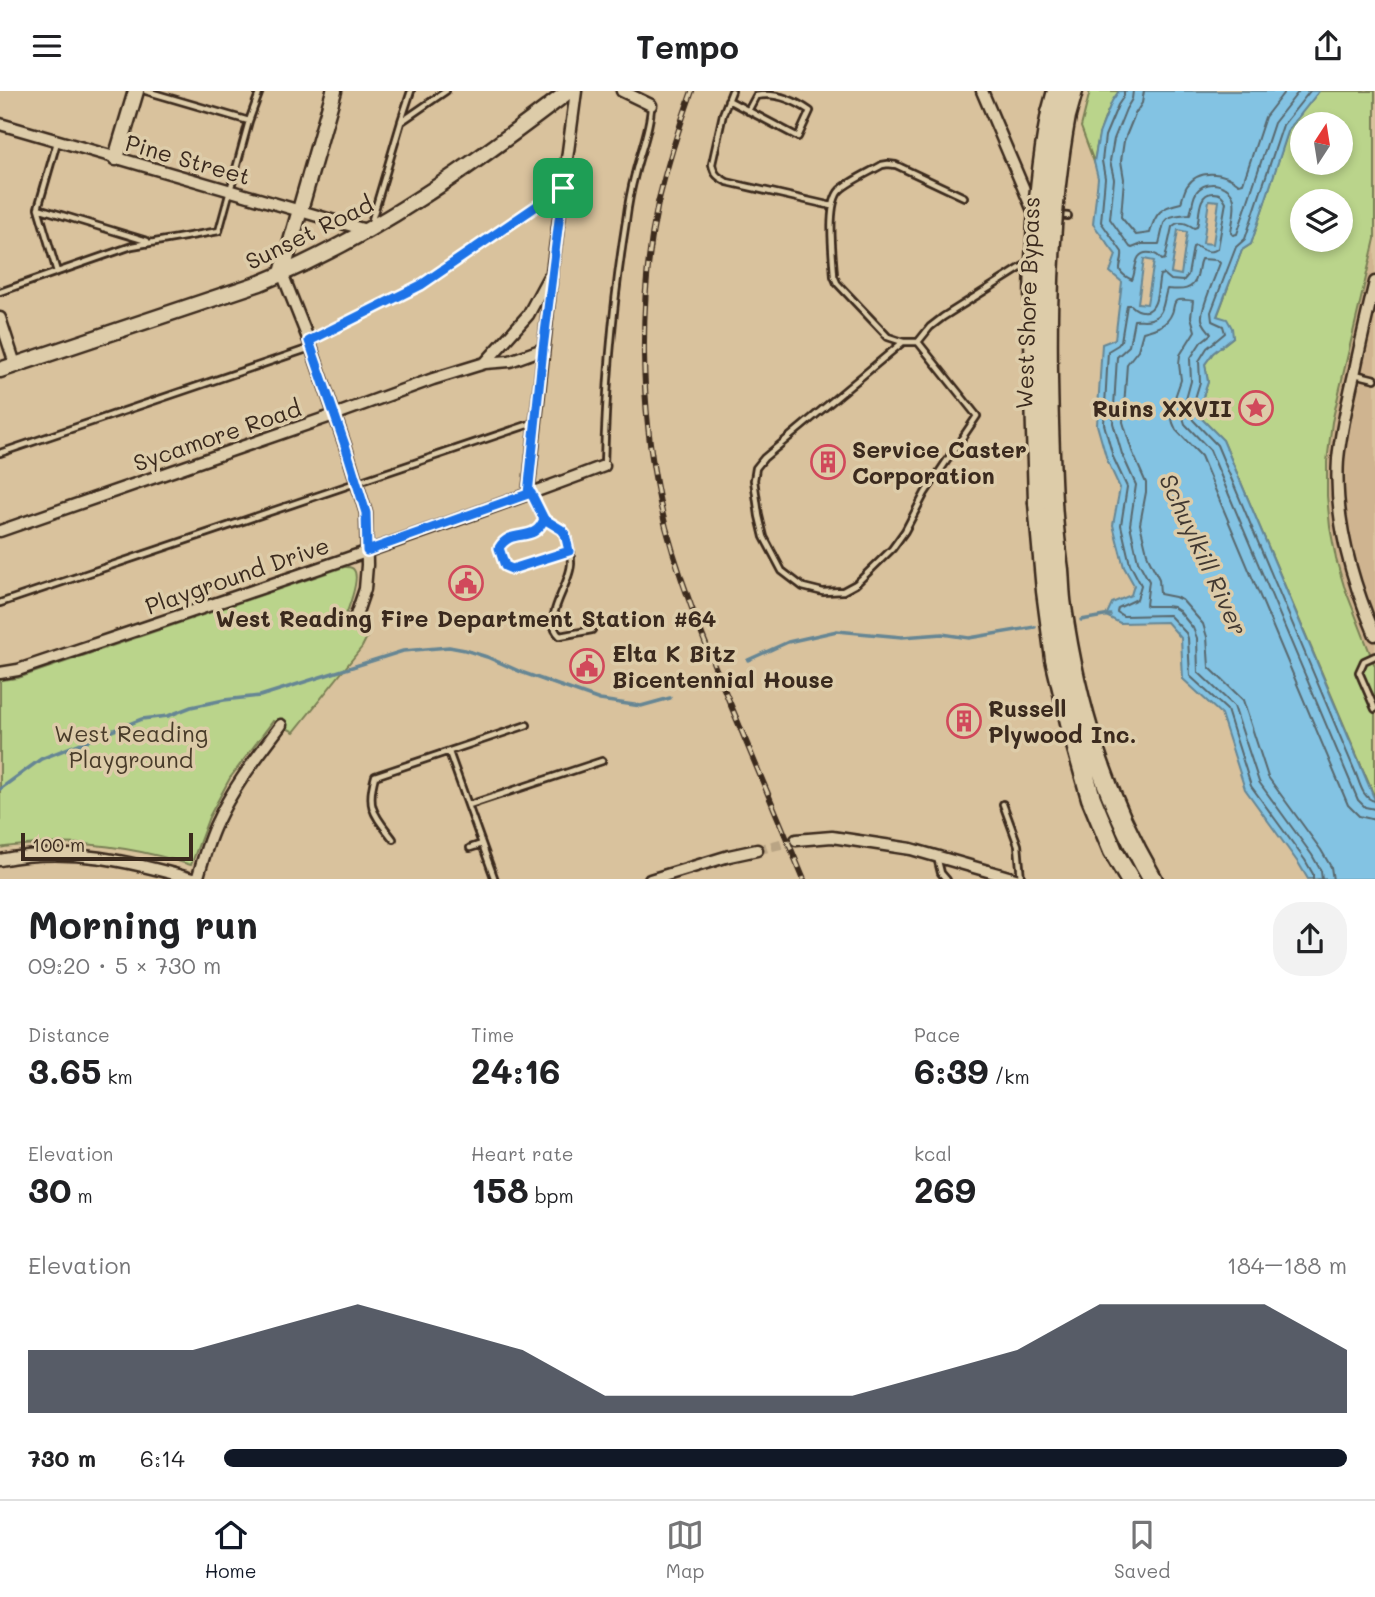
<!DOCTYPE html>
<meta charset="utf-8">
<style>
body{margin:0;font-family:Mali,sans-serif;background:#f2f2f2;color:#202124;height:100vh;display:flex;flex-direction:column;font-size:26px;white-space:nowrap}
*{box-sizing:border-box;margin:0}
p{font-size:23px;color:#757577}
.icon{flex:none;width:38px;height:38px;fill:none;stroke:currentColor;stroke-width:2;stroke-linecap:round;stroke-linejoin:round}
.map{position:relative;height:788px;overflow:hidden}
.details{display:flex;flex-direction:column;background:#fff;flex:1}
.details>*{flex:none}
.needle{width:46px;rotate:12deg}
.fabs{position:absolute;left:1290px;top:21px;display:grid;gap:14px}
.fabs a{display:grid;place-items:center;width:63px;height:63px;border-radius:50%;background:#fff;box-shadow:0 4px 10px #0003;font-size:35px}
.scale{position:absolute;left:21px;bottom:18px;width:172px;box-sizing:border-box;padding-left:7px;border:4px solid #3b2a1e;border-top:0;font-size:19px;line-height:24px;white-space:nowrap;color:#3b2a1e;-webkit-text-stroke:5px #ddcca9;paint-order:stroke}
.pin{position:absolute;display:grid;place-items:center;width:60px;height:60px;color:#fff;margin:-30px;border-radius:14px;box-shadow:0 4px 10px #0006}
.round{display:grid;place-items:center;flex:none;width:74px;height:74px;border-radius:28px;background:#f2f2f2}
.headline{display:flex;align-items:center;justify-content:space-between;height:119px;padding:0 28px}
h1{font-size:38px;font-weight:700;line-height:52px}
.metrics{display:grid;grid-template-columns:repeat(3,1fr);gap:10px;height:119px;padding:7px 28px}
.metrics div{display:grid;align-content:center}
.metrics b{font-size:35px;font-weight:700}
.metrics small{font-size:19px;font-weight:400}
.metrics p{font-size:19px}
.chart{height:196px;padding:14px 28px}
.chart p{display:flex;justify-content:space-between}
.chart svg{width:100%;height:126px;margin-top:7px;fill:#111827;opacity:.7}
ul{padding:0 28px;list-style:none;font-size:23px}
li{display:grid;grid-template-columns:112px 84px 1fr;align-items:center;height:52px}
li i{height:18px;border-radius:9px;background:#111827}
header{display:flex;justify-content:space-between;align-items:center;height:91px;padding:0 28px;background:#fff;font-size:32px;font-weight:700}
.tabs{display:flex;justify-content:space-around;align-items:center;height:98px;border-top:2px solid #e0e0e0;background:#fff;font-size:19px;color:#757577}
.tabs a{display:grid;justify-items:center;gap:4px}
.tabs .current{color:#111827}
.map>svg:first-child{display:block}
.built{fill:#cfb490}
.green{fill:#bad48b;stroke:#7a7f54;stroke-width:2;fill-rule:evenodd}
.water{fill:#83c3e3;stroke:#668694;stroke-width:2;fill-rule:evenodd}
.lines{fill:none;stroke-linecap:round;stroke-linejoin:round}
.shore{stroke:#58676d;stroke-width:2}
.stream{stroke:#668694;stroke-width:3.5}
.street-tunnel{stroke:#b9a484;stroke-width:10;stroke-dasharray:10 5;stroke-linecap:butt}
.lane-casing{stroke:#3b2a1e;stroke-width:10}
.street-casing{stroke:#3b2a1e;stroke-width:15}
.secondary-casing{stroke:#3b2a1e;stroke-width:19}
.highway-casing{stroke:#3b2a1e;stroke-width:23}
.lane{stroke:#ddcca9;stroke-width:4.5}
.street{stroke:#ddcca9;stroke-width:10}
.secondary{stroke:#ddcca9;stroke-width:14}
.highway{stroke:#ddcca9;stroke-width:18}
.rail-casing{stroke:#3b2a1e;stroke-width:6}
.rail{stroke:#ddcca9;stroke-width:3.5;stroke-dasharray:10;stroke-linecap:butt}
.highway-bridge-casing{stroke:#3b2a1e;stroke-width:23;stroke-linecap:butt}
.highway-bridge{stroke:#ddcca9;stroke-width:18}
.route-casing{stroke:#fff;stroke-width:14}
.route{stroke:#1a73e8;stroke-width:9}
.labels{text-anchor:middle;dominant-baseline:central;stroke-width:7;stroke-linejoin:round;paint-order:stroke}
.street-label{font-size:23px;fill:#3b2a1e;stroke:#ddcca9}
.poi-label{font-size:23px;font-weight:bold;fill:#3b2a1e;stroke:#ddcca9;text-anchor:start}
.park-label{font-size:23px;fill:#483b29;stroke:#ddcca9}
.water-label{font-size:24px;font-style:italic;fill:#423932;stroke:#ddcca9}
</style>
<header><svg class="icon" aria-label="menu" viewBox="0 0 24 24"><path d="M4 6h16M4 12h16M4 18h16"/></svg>Tempo<svg class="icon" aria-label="share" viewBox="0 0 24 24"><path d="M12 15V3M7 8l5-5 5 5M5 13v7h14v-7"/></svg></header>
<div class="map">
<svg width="1375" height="789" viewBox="0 0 1375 789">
<rect width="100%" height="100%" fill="#d9c29d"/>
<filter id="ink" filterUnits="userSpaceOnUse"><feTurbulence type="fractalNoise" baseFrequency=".0143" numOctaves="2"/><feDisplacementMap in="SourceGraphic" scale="14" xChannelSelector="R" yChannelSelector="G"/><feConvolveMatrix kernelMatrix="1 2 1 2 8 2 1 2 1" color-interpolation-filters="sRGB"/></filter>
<g filter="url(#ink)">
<path class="built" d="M1375,148V575L1344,495L1336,468L1330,436L1327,405L1329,350L1337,307Z"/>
<path class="green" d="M1090,0H1119C1104,22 1098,45 1094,71L1081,36Z
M1319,0H1375V148L1332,331L1327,371V405L1330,436L1336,468L1344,495L1375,575V707L1223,349L1197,323L1208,291L1205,273L1213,262L1233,246L1217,226L1242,159L1251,153L1289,37ZM1302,33H1340V72H1302ZM1302,110H1340V149H1302Z
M344,476C348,476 352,475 354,479C361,488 346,524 342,534L368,544L362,556L294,641L273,630L230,687L209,726L191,774C141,758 91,750 39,753C26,754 13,754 0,757V589L18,587Z"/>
<path class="water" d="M1119,0H1319L1289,38L1251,153L1242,159L1217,225L1227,228L1232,237L1233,246L1213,262L1205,273L1208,291L1197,323L1223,349L1375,709V788H1308L1299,773L1245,698L1221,623L1183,588L1181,547L1167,531L1120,532L1106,525L1112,512L1131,504L1134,494L1124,476L1113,434L1120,397L1107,369L1097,334L1102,253L1115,248L1122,191L1110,181L1116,164L1093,133L1098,87L1094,71L1099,43L1112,10ZM1209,109L1219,110L1213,153L1203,152ZM1178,139L1187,141L1181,184L1171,182ZM1144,168L1154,170L1147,213L1138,212Z"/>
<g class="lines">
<path class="shore" d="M1124,0V5L1118,14L1105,45L1102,70L1105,87L1101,131L1122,161C1124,176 1111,178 1132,189C1137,179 1133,159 1151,162C1158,164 1157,164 1162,169L1165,168L1172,136C1178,129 1187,132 1194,137L1197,136C1200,126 1197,102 1213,102C1221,102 1223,105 1226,111L1218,157C1212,163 1203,160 1196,155L1193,156L1188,184L1183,190L1171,189L1164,183L1160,184C1157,193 1159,219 1146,220C1140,221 1135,218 1131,214H1127L1121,250L1118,254L1108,260L1104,333L1113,366L1127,396L1121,434L1130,473L1141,494L1137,508L1118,517L1117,521L1123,525L1169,524L1186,542L1188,547L1190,585L1227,619L1251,695L1305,769L1313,783V789
M1133,0L1132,8L1126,18L1114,48L1110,70L1114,88L1110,128L1130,156L1132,157L1142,153H1159C1166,127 1160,125 1190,123C1193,115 1192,104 1199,98C1209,88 1232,94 1234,109C1236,119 1232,131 1231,142L1233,144L1237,143L1274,32L1299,0
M1144,0L1142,12L1135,23L1124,50L1121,70L1124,88L1121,126L1136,144L1150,142C1155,122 1161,116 1181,112C1183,106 1184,100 1187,95C1199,77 1224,81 1239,93L1243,92L1265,26L1285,0
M1310,0L1283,34L1245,148L1236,156L1211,221L1212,230L1223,235L1225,242L1207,257L1199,270L1200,291L1190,324L1193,329L1217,354L1356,683C1360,693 1363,708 1375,710
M1322,789L1321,780L1312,764L1259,691L1234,615L1198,581L1197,547L1193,537L1179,520L1173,516L1166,515H1148L1146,514L1149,490L1138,470L1130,434L1136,394L1122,363L1113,332L1117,266L1129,255L1134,229C1139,228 1146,230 1151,228C1165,224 1163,209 1167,198C1180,199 1193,201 1197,185C1199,179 1198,174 1201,168L1217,169L1220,172C1216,184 1200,218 1202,228C1203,234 1208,238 1211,243L1201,251L1190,268L1191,290L1182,323L1185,333L1210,359L1358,709L1365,716L1375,718
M1333,789L1331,776L1321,759L1268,686L1243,609L1209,576L1207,546L1203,533L1182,509L1175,506L1160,503L1159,488L1148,466L1140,433L1146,401V392L1132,360L1123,331L1127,273L1138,259L1143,241C1155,238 1167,235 1172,222C1174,218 1173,213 1176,210C1179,208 1190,209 1193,210L1191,226L1195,240L1180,264L1179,273L1181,289L1172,315L1171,324L1173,332L1176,339L1201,365L1348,714L1359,725L1375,729"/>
<path class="stream" d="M1081,529L1110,524
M748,569L788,551L837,540L902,546L942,543L969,547L1035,536
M0,698L41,668L142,628L168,625L191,616L224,609L260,605L403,560L449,556L465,559L487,566L521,581L600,609L641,615L670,607"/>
<path class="street-tunnel" d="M757,759L796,749"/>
<g class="lane-casing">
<path id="lane" d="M146,0L249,30
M732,0L723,23L712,73C714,84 718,86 727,91L832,115
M728,9L798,46L810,20C794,9 776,1 756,5L748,20
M401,30L411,0
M38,117L147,150
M1056,124L1068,125
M371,132L401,31L446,0
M57,181L38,117L57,51
M0,201L132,155L219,140L249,30L260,0
M310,249L421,194L563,97
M903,251L764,367L756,377L754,389L759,425L764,446L782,480L803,496L823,501L843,500L856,493L892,458L905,440L925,402L977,325L918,251H903L888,246L837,192L834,185C833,164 826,113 840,99C850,90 870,81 882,74L888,73L896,74L964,106
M918,251L930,236L943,226L1030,171
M1355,283L1375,288
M0,362L310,257
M604,374C606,292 613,211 626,130C628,114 631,98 635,83C640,61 650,39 651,16
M531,403C535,411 538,422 544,428C548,434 557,435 563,440C569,446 571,463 571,472C571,494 540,528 560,545L592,539
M544,428C534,454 512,435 500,457L505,475L512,478L569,460
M0,512L536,331
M1375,565L1364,570L1359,581L1375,618
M449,661L495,789
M1003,713L1018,754L1021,788
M469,714L602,670
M393,748C374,723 366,717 375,685L527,634
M470,757L482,753
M937,766L941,782L947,789"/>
</g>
<g class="street-casing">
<path id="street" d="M622,0L651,14
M982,0L1034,122
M0,33L366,139
M282,182L309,250L346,357L366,422L367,474L365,498L353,533
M1375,191C1368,220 1361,250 1355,279C1348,309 1341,338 1338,368C1334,429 1351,488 1375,544
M0,227L15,273
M485,272L528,224L548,187
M528,403L552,181L576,0
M0,440L334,324L433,288L485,272L510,270L543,258
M0,582L18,579C214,513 410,448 604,375
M796,749L832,746L911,758L1019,789
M0,769C69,755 129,770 196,789
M197,789C203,769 208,749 217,731C233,696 258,665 281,634
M650,789L729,765L757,759"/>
</g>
<g class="secondary-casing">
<path id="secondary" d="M116,67L136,0
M282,182L334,0
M0,279L260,192C373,146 473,74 569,0"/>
</g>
<g class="highway-casing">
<path id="highway" d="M1051,22L1057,0
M1066,25L1073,0
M1052,410C1053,433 1056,456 1059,479C1060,491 1060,504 1062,516C1076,614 1103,703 1153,789
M1038,412L1046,500L1055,568L1072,640L1091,707L1113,760L1130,789"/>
</g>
<use href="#lane" class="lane"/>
<use href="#street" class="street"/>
<use href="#secondary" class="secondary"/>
<use href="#highway" class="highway"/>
<g class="rail-casing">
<path id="rail" d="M692,0C679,36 667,74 658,112C638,207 640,317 660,412C676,483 704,550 732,617C756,674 780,732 804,789"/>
</g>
<use href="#rail" class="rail"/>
<g class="highway-bridge-casing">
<path id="highway-bridge" d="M1052,410C1046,282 1043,151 1066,25
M1038,412C1035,282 1026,150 1051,22"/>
</g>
<use href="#highway-bridge" class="highway-bridge"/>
</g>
</g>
<g class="lines" filter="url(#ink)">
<g class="route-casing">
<path id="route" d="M563,97L421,194L309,250L346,357L366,422L367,460L528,403L531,402L544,428C534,454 512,435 499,457L505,475L512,478L569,460L565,443L562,439L544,428L531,402L528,403L543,258L563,97"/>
</g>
<use href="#route" class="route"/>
</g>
<defs>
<g id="sight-ring" transform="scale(1.75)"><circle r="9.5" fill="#ddcca9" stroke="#d1495b" stroke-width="1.5"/><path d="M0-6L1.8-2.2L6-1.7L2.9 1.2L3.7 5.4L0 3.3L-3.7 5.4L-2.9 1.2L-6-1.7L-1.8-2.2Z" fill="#d1495b"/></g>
<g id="building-ring" transform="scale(1.75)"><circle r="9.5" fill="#ddcca9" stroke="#d1495b" stroke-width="1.5"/><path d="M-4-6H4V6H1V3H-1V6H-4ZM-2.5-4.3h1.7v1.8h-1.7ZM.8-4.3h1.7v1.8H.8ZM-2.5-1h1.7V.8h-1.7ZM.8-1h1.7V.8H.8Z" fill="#d1495b"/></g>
<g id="civic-ring" transform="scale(1.75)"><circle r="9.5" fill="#ddcca9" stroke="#d1495b" stroke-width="1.5"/><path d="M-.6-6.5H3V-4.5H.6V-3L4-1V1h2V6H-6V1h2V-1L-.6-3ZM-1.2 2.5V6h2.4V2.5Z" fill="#d1495b"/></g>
</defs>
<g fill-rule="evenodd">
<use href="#sight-ring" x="1256" y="317"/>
<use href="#building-ring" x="828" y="371"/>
<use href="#civic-ring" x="466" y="492"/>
<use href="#civic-ring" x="587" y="575"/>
<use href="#building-ring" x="964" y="630"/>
</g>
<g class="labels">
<g class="street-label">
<text transform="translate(188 68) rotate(16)">Pine Street</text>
<text transform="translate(309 141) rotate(-26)">Sunset Road</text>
<text transform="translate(1027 212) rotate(-88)">West Shore Bypass</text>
<text transform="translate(217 344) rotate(-19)">Sycamore Road</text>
<text transform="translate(237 484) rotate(-19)">Playground Drive</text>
</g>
<g class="poi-label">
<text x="1232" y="317" text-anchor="end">Ruins XXVII</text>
<text x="852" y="358">Service Caster<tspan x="852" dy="26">Corporation</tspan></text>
<text x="466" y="527" text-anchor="middle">West Reading Fire Department Station #64</text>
<text x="612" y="562">Elta K Bitz<tspan x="612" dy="26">Bicentennial House</tspan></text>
<text x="988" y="617">Russell<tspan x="988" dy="26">Plywood Inc.</tspan></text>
</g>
<g class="park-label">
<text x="131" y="642">West Reading<tspan x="131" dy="26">Playground</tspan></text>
</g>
<g class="water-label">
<text transform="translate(1204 463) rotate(65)">Schuylkill River</text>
</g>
</g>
</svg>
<div class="fabs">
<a><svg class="needle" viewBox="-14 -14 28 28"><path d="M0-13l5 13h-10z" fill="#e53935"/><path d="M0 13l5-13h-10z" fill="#757577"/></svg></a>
<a><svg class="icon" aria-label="layers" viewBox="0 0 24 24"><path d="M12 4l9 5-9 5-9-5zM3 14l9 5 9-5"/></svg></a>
</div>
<div class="scale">100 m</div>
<div class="pin" style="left:563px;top:97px;background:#1e9e55"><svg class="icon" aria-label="arrive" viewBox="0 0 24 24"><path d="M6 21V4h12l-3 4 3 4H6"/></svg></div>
</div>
<section class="details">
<div class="headline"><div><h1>Morning run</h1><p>09:20 · 5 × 730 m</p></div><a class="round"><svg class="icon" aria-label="share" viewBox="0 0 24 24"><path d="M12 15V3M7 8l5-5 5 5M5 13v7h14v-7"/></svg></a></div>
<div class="metrics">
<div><p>Distance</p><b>3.65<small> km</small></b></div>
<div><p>Time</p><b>24:16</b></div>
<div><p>Pace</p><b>6:39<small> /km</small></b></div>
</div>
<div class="metrics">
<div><p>Elevation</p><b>30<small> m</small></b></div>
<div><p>Heart rate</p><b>158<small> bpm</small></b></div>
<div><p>kcal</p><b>269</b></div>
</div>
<div class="chart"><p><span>Elevation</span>184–188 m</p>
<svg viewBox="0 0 160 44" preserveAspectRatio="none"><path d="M0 44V22L10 22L20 22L30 14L40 6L50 14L60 22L70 38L80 38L90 38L100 38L110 30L120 22L130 6L140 6L150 6L160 22V44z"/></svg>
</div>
<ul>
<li><b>730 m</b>6:14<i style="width:100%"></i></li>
</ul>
</section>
<nav class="tabs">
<a class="current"><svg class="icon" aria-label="home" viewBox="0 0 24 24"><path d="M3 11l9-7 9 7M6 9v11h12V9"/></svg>Home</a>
<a><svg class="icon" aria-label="map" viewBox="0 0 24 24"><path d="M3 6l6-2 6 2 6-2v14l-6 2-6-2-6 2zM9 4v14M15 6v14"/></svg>Map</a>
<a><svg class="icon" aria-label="saved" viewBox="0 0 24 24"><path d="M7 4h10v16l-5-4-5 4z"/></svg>Saved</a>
</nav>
